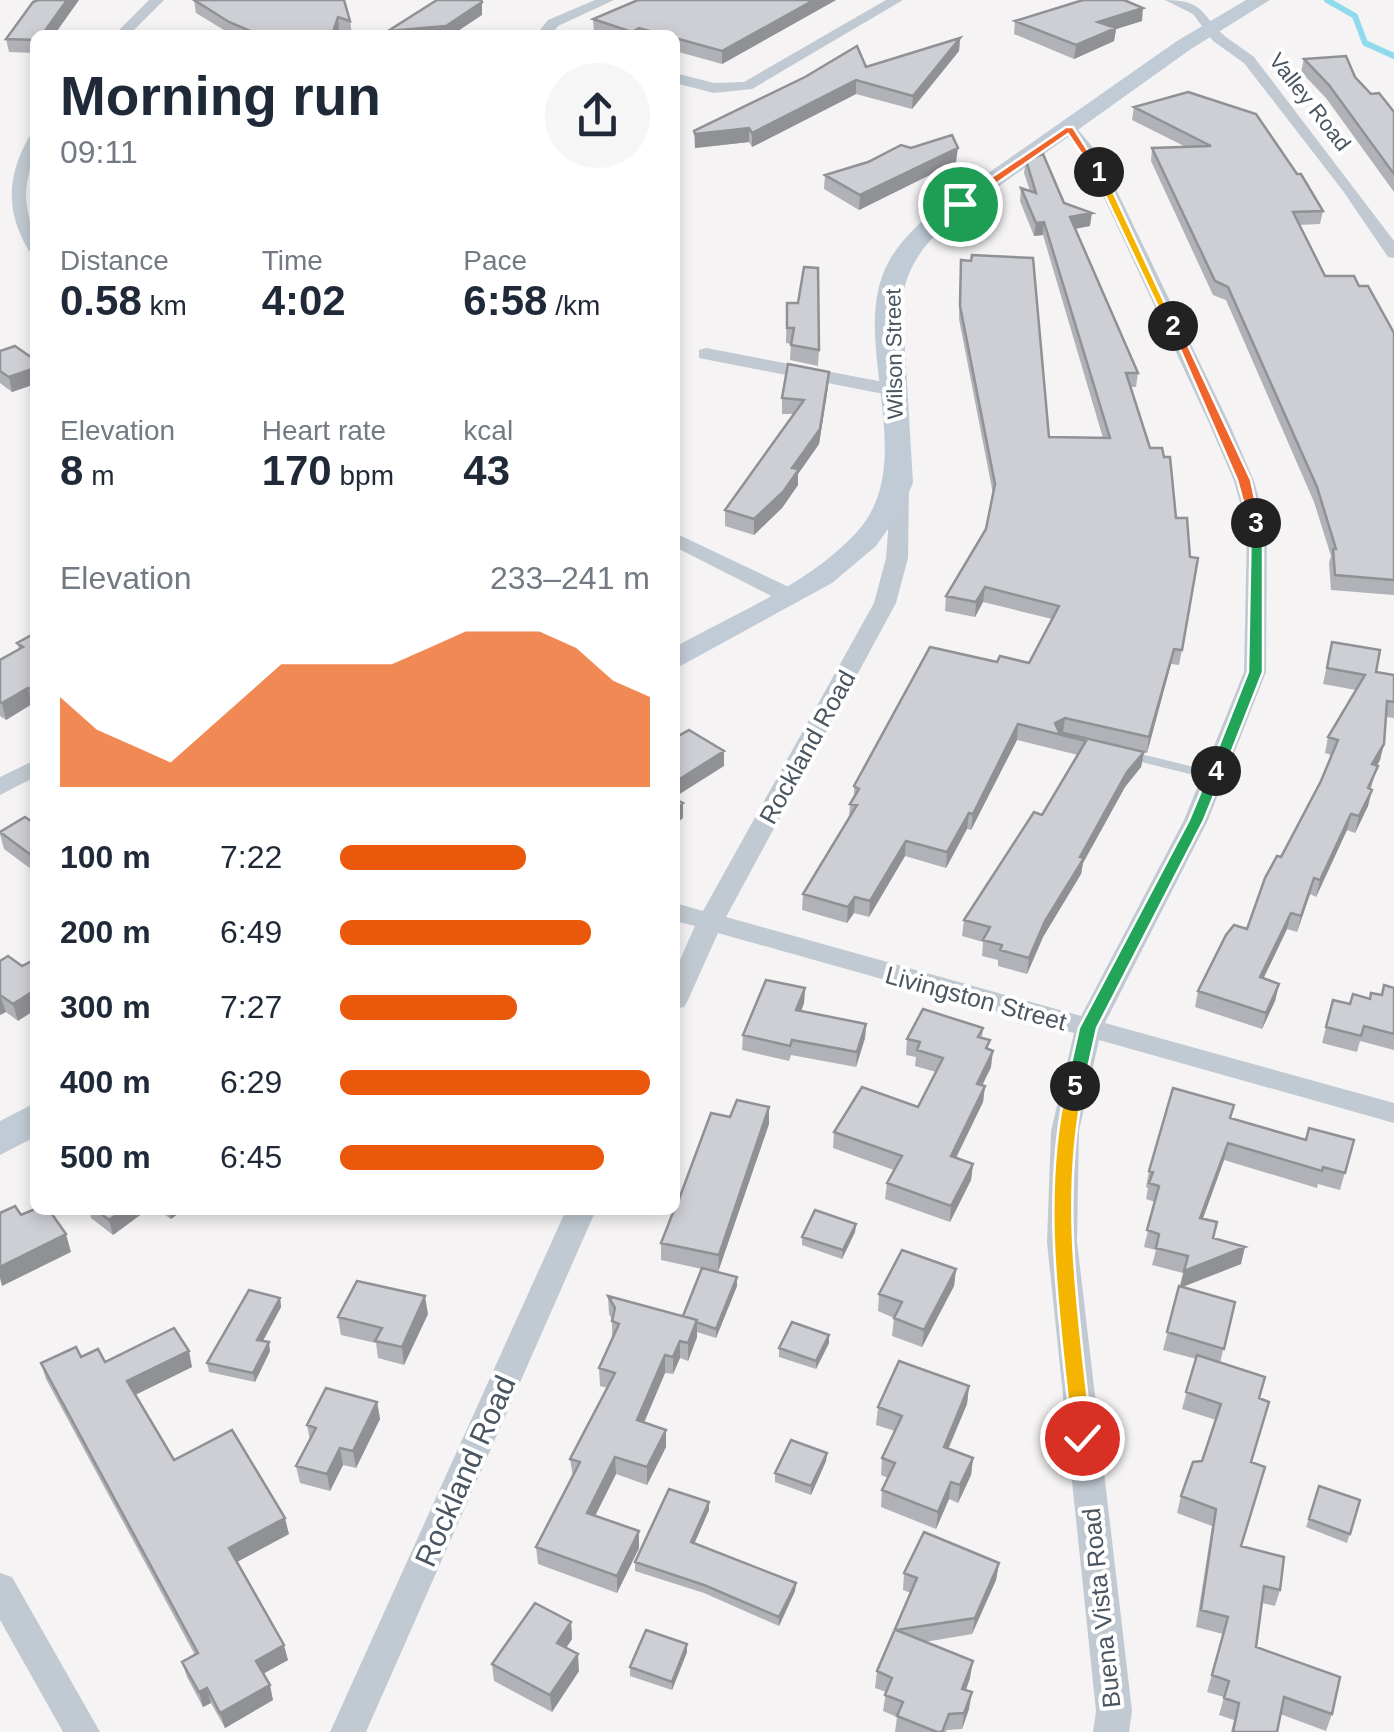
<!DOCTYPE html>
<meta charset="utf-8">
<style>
body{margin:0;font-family:Helvetica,sans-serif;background:#f6f6f7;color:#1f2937;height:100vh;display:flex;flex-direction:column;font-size:38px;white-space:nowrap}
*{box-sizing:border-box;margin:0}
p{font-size:32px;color:#747a83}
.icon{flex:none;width:55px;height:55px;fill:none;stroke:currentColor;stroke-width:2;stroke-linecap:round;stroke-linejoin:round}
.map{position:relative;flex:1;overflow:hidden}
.drawer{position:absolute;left:30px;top:30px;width:650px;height:1185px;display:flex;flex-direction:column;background:#fff;border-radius:15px;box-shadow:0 5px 15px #0003}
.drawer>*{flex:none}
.pin{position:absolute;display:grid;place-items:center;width:85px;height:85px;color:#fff;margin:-42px;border:5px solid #fff;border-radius:50%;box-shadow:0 2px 10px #0007}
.km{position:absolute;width:50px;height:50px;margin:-25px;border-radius:50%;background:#222;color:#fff;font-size:28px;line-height:50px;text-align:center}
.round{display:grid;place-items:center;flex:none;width:105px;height:105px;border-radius:52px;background:#f6f6f7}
.overview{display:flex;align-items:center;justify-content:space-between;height:170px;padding:0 30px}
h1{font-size:55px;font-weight:800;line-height:75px}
.stats{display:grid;grid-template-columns:repeat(3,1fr);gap:15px;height:170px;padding:10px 30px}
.stats div{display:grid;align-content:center}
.stats b{font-size:42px;font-weight:800}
.stats small{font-size:28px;font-weight:400}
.stats p{font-size:28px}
.chart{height:280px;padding:20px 30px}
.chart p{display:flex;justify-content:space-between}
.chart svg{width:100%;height:180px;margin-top:10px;fill:#ea580c;opacity:.7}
ul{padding:0 30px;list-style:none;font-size:32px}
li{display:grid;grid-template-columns:160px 120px 1fr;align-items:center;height:75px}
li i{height:25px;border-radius:12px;background:#ea580c}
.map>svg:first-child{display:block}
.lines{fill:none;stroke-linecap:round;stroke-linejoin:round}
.stream{stroke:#90daee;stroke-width:6}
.lane{fill:#c1cad2;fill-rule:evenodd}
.street{fill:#c1cad2;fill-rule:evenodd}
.secondary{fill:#c1cbd6;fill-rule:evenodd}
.wall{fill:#b0b2b7}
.shaded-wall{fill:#909195}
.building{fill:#cdcfd5;stroke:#909195;stroke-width:2.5}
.split-1{fill:#f0652b;stroke:#fff;stroke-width:2.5}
.split-2{fill:#f5b400;stroke:#fff;stroke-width:2.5}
.split-3{fill:#f0652b;stroke:#fff;stroke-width:2.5}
.split-4{fill:#22a559;stroke:#fff;stroke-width:2.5}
.split-5{fill:#22a559;stroke:#fff;stroke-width:2.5}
.split-6{fill:#f5b400;stroke:#fff;stroke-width:2.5}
.labels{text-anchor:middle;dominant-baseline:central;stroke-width:8;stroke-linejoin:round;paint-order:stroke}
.far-street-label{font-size:22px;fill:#4a5661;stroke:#fff}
.street-label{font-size:25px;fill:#4a5661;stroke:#fff}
.near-street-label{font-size:30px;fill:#4a5661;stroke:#fff}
</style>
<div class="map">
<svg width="1394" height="1732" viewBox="0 0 1394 1732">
<rect width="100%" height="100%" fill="#f5f3f3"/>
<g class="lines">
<path class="stream" d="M1327,0L1355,16L1365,43L1394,56"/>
<path class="lane" d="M1129,751L1218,773L1220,776L1214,780L1125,758L1123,755L1125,752Z"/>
<path class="street" d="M149,0H164L129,35H114Z
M595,0H614L558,26L551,35H536L548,20Z
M886,0H903L752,89L714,93L675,83V73L714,83L744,82Z
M1165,0C1206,0 1200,15 1226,37C1235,44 1245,50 1254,57L1394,241V258L1388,257L1343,191L1244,63L1213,41L1193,14Z
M1069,124L1075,126L1100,156L1229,423L1254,481L1267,528L1266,672L1208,820L1105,1023L1394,1103V1123L1099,1040L1079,1131L1077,1242L1132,1711L1129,1732H1093L1096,1711L1047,1242L1051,1131L1074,1033L718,933L688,1000L684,1007L675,1009V971L695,926L675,921V903L703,911L874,603L886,558L892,479L899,477L909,483L908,558L896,603L726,917L1081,1016L1184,820L1244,672L1247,528L1234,481L1209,423L1085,157L1061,129Z
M35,135C35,156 27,173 26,194C26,214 35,232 35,252L29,251C5,211 7,176 29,137Z
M706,348L894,384L904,390L894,396L699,358V350Z
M675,533L797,591L800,596L797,601H781L675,547Z
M35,760V777L0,795V777Z
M566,1210H596L366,1732H330Z
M0,1573L12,1577L100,1732H63L0,1620Z"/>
<path class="secondary" d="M1246,0H1270L1191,49L946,224C922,247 907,267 902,300L913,483L900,512L876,546L832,583L675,669V647C734,614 809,584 856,533C920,464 853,351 883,274C892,250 911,231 930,214L1177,41Z
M35,1103V1137L0,1155V1121Z"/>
</g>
<path class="wall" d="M38,0H79L54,35H35V53L9,52L6,39Z
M194,0H344L350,21L352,34L339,30L338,35H232L196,13Z
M836,0L722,64L675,51V35H604L594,32L593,19Z
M1015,21H1142L1116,29L1114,41L1074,59L1014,34Z
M960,38L959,51L912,109L856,94L752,147L749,142L695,148L694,131L866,67Z
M1304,59L1371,94L1394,112V192L1326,98L1301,72Z
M1188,92L1323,211L1320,224L1299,225L1325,276L1359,286L1394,333V595L1331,590L1329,563L1331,556L1314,502L1226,300L1213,295L1151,161L1152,148L1186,147L1132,120L1134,107Z
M911,148L956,162L859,210L824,189L825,175Z
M1026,160L1064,203L1090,226L1075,229L1138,373L1136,387H1131L1150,448L1190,557L1194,587L1179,665L1171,664L1147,753L1144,752L1141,767L1125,787L1083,863L1081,874L1043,937L1027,974L998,966V960L982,956L983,942L962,936L964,920L1042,815L1078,755L1017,740L971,830L967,829L946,868L905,856L869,917L854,913L847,923L802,910L803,894L849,818L850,804L854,798V786L997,662L1029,663L1052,619L983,602L975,617L945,611L946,596L986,529L993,494L959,319L960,274L1049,437L1103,438L1043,235L1034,236L1020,201L1021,188L1030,191L1024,173Z
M787,303L819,350L818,366L790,360L791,344L786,343Z
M0,351L35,360V384L12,392L0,383Z
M828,387L819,444L798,474V485L782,508L754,535L725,526V510L794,414H782V398Z
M35,633V706L32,704L6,720L0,716V660L19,649L17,643Z
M1332,642L1376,672L1394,675V718L1386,717L1380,760L1377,766L1371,789L1368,806L1355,833L1347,830L1316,897L1310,894L1297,932L1287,929L1263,979L1279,984L1275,1001L1262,1029L1195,1007L1198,991L1247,929L1321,781L1331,755L1325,753L1328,737L1356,690L1323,684Z
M35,819V872L4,849L0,834V831Z
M8,956L18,1021L6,1012L0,1015V961Z
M805,988L804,1003L801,1011L866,1024L865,1038L856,1067L791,1055L789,1061L742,1050L743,1035Z
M1394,988V1050L1360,1041L1357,1052L1322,1043L1333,1000L1350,1004L1382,995Z
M983,1028L982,1038L989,1049L991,1067L982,1086H985L983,1102L956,1158L973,1164L971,1180L950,1222L885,1199L887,1183L894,1170L833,1148L834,1132L918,1107L936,1072L915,1066L916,1057L906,1055L907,1039Z
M769,1107V1124L718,1272L737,1277V1286L716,1338L697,1332V1337L688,1361L680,1358L673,1374L665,1373L644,1422L666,1447L647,1485L616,1474L595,1516L639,1531V1548L617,1593L538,1564L536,1547L573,1477L570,1459L608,1388L600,1386L599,1368L612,1339V1319L609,1314L608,1296L683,1316L702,1269L661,1260V1243L730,1117Z
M1231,1118L1306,1140H1354L1340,1190L1318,1184L1317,1188L1224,1160L1203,1218L1213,1238L1241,1264L1181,1287L1235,1302L1220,1363L1260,1398L1242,1546L1280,1590L1275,1606L1262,1603L1256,1647L1332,1714L1326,1731L1280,1714L1277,1732H1231L1234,1720L1219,1715L1224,1697L1207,1692L1223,1634L1196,1627L1212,1526L1177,1513L1181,1496L1202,1461L1216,1420L1182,1409L1196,1359L1163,1350L1183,1273L1152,1265L1156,1250L1144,1247L1155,1202L1146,1199L1148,1188L1146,1187L1149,1171Z
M89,1210H147L113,1235L91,1218Z
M158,1210H183L171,1219Z
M856,1224L855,1232L842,1259L802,1245V1237Z
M956,1269L954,1286L922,1347L892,1336L894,1318L878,1311L879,1294Z
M280,1298L281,1307L263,1341L270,1351L255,1382L209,1372L207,1363Z
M428,1314L404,1365L378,1358L376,1343L341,1335L338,1317Z
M829,1335V1343L816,1369L779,1357V1348Z
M81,1357L105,1362L192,1367L135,1395L174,1460L289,1534L237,1562L288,1660L263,1674L273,1700L225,1728L211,1703L203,1707L187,1677L182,1662L195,1655L46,1379L41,1363Z
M969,1386L967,1404L948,1448L973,1458L971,1475L958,1503L949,1499L936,1529L881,1507L882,1490L888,1478L881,1475L882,1458L895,1431L876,1425L878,1407Z
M377,1402L380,1419L356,1468L343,1465L330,1491L300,1483L296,1466L310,1440L307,1425Z
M827,1453L826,1461L811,1495L775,1482V1473Z
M1319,1486L1360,1500L1347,1543L1306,1527Z
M709,1502V1510L694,1544L796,1583L795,1591L779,1626L704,1593L635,1571V1562Z
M999,1563L996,1580L972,1634L925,1642L970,1678L966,1690L969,1709L962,1729L947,1730L946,1732H895L897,1717L883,1711L886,1692L875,1688L877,1671L911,1593L903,1590L904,1573Z
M571,1622L572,1639L566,1648L579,1671L552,1712L494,1681L492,1664Z
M687,1644V1652L672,1690L630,1676V1667Z"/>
<path class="shaded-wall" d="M67,0H79L54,35H42Z
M814,0H836L722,64V51Z
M482,2V15L452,35H388V31Z
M1143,8L1142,21L1116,29L1114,41L1074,59L1076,45L1098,22Z
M338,17L339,30L338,35H332Z
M639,28L640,35H632V32Z
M960,38L959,51L912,109L913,96Z
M856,80V94L752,147V133Z
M749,128V142L695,148V134Z
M958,148L956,162L859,210L860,195Z
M1092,213L1090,226L1068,230L1070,217Z
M1044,222L1043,235L1034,236L1036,223Z
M35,368V384L12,392L9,377Z
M829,372L828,387L819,444L798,474V485L782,508L754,535V519L792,468Z
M985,587L983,602L975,617L976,602Z
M1174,649L1171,664L1147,753L1149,737Z
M28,688L32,704L6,720L2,703Z
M1065,718L1063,733L1060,735L1055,723Z
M1018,724L1017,740L971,830L973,814Z
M1384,744L1380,760L1368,781L1372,764Z
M724,751V766L675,797V782Z
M1144,752L1141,767L1125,787L1083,863L1081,874L1043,937L1027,974L1029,958L1045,921L1127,772Z
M1372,790L1368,806L1355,833L1359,816Z
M683,803V818L675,825V810Z
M969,813L967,829L946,868L947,852Z
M1351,814L1347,830L1316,897L1320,880Z
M906,841L905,856L869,917L870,901Z
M1314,878L1310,894L1297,932L1301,916Z
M855,897L854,913L847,923L848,907Z
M1291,913L1287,929L1256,994L1260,977Z
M1279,984L1275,1001L1262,1029L1266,1013Z
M805,988L804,1003L796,1025V1010Z
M35,990V1010L18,1021L13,1004Z
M0,995L6,1012L0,1015Z
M866,1024L865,1038L856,1067L857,1052Z
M993,1051L991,1067L975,1100L977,1084Z
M985,1086L983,1102L949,1172L951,1156Z
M769,1107V1124L718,1272L719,1255Z
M1228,1143L1224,1160L1197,1235L1200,1218Z
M973,1164L971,1180L950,1222L951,1206Z
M123,1210H147L113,1235L109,1220Z
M169,1210H183L171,1219Z
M856,1224L855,1232L842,1259L843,1250Z
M66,1234L71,1252L2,1286L0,1278V1267Z
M1245,1247L1241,1264L1180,1288L1184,1271Z
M956,1269L954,1286L922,1347L924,1330Z
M737,1277V1286L716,1338V1329Z
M425,1296L428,1314L404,1365L402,1347Z
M280,1298L281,1307L259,1348L257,1340Z
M697,1320V1337L688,1361V1343Z
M829,1335V1343L816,1369V1361Z
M680,1341V1358L673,1374V1357Z
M269,1342L270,1351L255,1382L253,1373Z
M189,1351L192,1367L131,1397L127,1381Z
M665,1355V1373L638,1437L637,1420Z
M969,1386L967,1404L942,1464L944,1447Z
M377,1402L380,1419L356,1468L353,1451Z
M666,1430V1447L647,1485V1467Z
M340,1448L343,1465L330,1491L327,1474Z
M827,1453L826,1461L811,1495V1486Z
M615,1457L616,1474L588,1530L587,1513Z
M973,1458L971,1475L958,1503L960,1485Z
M951,1482L949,1499L936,1529L938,1512Z
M709,1502V1510L691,1551V1542Z
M285,1518L289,1534L233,1564L229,1548Z
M639,1531V1548L617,1593V1576Z
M999,1563L996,1580L972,1634L975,1618Z
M796,1583L795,1591L779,1626V1617Z
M571,1622L572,1639L558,1660L557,1643Z
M687,1644V1652L672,1690V1682Z
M284,1645L288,1660L259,1676L256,1661Z
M578,1654L579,1671L552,1712L550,1695Z
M973,1661L970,1678L960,1705L962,1689Z
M270,1685L273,1700L225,1728L220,1713Z
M207,1688L211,1703L203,1707L199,1692Z
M972,1692L969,1709L962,1729L964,1713Z"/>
<path class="building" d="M38,0H67L42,35H35V40L6,39L33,2Z
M194,0H344L350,21L338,17L332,35H260L229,22Z
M437,0H481L482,2L446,26L388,31Z
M638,0H814L722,51L675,38V35H664L639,28L632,32L593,19Z
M1083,0H1124L1143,8L1098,22L1116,28L1076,45L1015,21Z
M960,38L913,96L856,80L752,133L749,128L695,134L694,131L805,77L857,46L866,67Z
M1346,56L1355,77L1371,94L1379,93L1394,112V174L1329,85L1304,59Z
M1188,92L1256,114L1297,174H1301L1323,211L1293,212L1325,276H1354L1359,286H1368L1394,333V580L1335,575L1333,549H1336L1317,487L1228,287L1215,281L1152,148L1211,146L1134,107Z
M952,135L958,148L860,195L825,175L868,162L901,145L911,148Z
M1043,154L1064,203L1092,213L1070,217L1138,373H1126L1150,448H1162L1164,457H1170L1176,518H1187L1190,557L1198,558L1182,650L1174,649L1149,737L1065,718L1055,723L1059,732L1144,752L1127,772L1080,857L1084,858L1045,921L1029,958L1000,950L1002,945L983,940L990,927L964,920L1034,812L1042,815L1086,741L1018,724L973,814L969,813L947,852L906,841L870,901L855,897L848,907L803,894L857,805L850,804L859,789L854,786L930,647L997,662L1000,656L1029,663L1059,606L985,587L976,602L946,596L986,529L995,484L960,306L961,260L971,261L972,255L1033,258L1049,437L1110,438L1044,222L1036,223L1021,188L1036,193L1026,160Z
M804,267L818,268L819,350L791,345L794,328H787V303H798Z
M15,346L35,360V368L9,377L0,371V351Z
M788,364L829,372L820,429L792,468L799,469L783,492L754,519L725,510L804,400L782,398Z
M35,633V692L28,688L2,703L0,702V660L23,647L17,643Z
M1332,642L1380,650L1376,672L1394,675V702L1387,701L1384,744L1372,764L1378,766L1368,788L1372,790L1359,816L1351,814L1320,880L1314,878L1301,916L1291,913L1260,977L1279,984L1266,1013L1198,991L1226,935L1234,925L1247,929L1265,878L1277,856L1281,857L1321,781L1338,740L1328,737L1365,675L1327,668Z
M689,730L724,751L675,782V738Z
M675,799L683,803L675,810Z
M25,817L31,821L35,819V858L0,832Z
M8,956L22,966L30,962L35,966V990L13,1004L0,995V961Z
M766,980L805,988L796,1010L866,1024L857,1052L792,1040L790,1046L743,1035Z
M1384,985L1394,988V1034L1364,1026L1361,1036L1326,1027L1333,1000L1350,1004L1353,994L1370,999L1371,993L1382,995Z
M923,1009L983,1028L978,1037L990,1040L986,1048L993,1051L977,1084L985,1086L951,1156L973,1164L951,1206L887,1183L902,1156L834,1132L862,1087L918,1107L943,1058L917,1050L920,1042L907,1039Z
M1173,1088L1234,1105L1230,1118L1306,1140L1309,1128L1354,1140L1345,1173L1323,1167L1322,1171L1228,1143L1200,1218L1217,1222L1213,1238L1245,1247L1184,1271L1188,1256L1156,1248L1159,1234L1147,1230L1159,1186L1149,1183L1153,1172L1149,1171Z
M737,1100L769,1107L719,1255L661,1243L674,1210H675L711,1113L730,1117Z
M15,1206L21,1215L35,1209V1210H49L66,1234L0,1267V1213Z
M96,1210H123L109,1220Z
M815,1210L856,1224L843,1250L802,1237Z
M902,1250L956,1269L924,1330L894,1318L902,1302L879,1294Z
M702,1268L737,1277L716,1329L696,1322L697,1320L683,1316Z
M357,1281L425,1296L402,1347L375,1341L382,1328L338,1317Z
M1179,1286L1235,1302L1224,1349L1167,1332Z
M249,1290L280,1298L257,1340L269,1342L253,1373L207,1363Z
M608,1296L697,1320L688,1343L680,1341L673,1357L665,1355L637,1420L666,1430L647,1467L615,1457L587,1513L639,1531L617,1576L536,1547L580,1462L570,1459L615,1373L599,1368L619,1324L612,1321L615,1308Z
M792,1322L829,1335L816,1361L779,1348Z
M174,1328L189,1351L127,1381L174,1460L232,1430L285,1518L229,1548L284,1645L256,1661L270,1685L220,1713L207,1688L199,1692L182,1662L198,1653L41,1363L76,1347L81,1357L98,1349L105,1362Z
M1197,1355L1265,1377L1259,1398L1269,1402L1251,1462L1265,1467L1241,1546L1284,1557L1280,1590L1264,1586L1256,1647L1340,1677L1332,1714L1284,1697L1277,1732H1233L1239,1703L1224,1698L1229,1681L1212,1675L1228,1617L1201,1610L1216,1509L1181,1496L1193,1462L1202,1461L1221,1404L1186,1392Z
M899,1361L969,1386L944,1447L973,1458L960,1485L951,1482L938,1512L882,1490L895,1463L882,1458L902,1416L878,1407Z
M326,1388L377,1402L353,1451L340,1448L327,1474L296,1466L316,1428L307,1425Z
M791,1440L827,1453L811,1486L775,1473Z
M1319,1486L1360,1500L1350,1534L1309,1519Z
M669,1489L709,1502L691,1542L796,1583L779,1617L704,1585L635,1562Z
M924,1532L999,1563L975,1618L896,1630L973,1661L962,1689L972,1692L964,1713L949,1714L942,1732H937L897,1716L903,1702L885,1695L892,1678L877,1671L917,1578L904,1573Z
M535,1603L571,1622L557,1643L578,1654L550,1695L492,1664Z
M646,1630L687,1644L672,1682L630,1667Z"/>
<path class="split-1" d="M1066,127H1073L1103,174H1095L1068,134L964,206H956V201Z"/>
<path class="split-2" d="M1099,168L1104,172L1177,329L1167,326L1094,172Z"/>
<path class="split-3" d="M1169,324L1179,326L1251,480L1261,526L1249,523L1237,480Z"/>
<path class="split-4" d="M1251,520L1263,523V672L1224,771L1216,775L1209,771L1248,672Z"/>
<path class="split-5" d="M1211,767L1224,771L1204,820L1097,1028L1084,1086L1082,1090H1069L1066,1086L1079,1028L1189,820Z"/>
<path class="split-6" d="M1075,1079L1084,1086C1059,1202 1080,1321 1092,1438L1082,1447L1072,1438C1060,1320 1040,1202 1066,1086Z"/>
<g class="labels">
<g class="far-street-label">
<text transform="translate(1310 102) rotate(52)">Valley Road</text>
<text transform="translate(894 354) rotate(-91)">Wilson Street</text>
</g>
<g class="street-label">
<text transform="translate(807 747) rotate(-61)">Rockland Road</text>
<text transform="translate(976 998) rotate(15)">Livingston Street</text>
<text transform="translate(1101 1608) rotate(-96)">Buena Vista Road</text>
</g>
<g class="near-street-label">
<text transform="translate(465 1471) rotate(-66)">Rockland Road</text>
</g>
</g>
</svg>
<div class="pin" style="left:960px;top:204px;background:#1e9e55"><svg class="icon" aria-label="arrive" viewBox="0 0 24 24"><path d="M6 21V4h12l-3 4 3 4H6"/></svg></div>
<div class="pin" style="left:1082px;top:1438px;background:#d93025"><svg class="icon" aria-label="check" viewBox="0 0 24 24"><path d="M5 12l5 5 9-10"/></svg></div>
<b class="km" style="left:1099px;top:172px">1</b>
<b class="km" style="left:1173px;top:326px">2</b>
<b class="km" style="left:1256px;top:523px">3</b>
<b class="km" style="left:1216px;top:771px">4</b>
<b class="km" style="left:1075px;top:1086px">5</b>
<section class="drawer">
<div class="overview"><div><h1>Morning run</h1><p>09:11</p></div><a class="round"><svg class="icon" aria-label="share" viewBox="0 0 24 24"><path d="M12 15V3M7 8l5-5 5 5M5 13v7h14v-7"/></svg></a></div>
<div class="stats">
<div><p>Distance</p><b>0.58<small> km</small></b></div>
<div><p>Time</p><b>4:02</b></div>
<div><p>Pace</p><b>6:58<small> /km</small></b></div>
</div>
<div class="stats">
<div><p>Elevation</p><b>8<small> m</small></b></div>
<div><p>Heart rate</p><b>170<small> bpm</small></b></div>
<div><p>kcal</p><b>43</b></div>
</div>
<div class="chart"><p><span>Elevation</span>233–241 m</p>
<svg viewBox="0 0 160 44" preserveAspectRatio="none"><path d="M0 44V22L10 30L20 34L30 38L40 30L50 22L60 14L70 14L80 14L90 14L100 10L110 6L120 6L130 6L140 10L150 18L160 22V44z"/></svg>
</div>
<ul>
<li><b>100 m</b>7:22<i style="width:60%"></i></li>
<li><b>200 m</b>6:49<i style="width:81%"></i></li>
<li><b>300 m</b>7:27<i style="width:57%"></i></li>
<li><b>400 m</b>6:29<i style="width:100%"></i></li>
<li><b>500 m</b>6:45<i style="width:85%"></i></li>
</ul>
</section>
</div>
